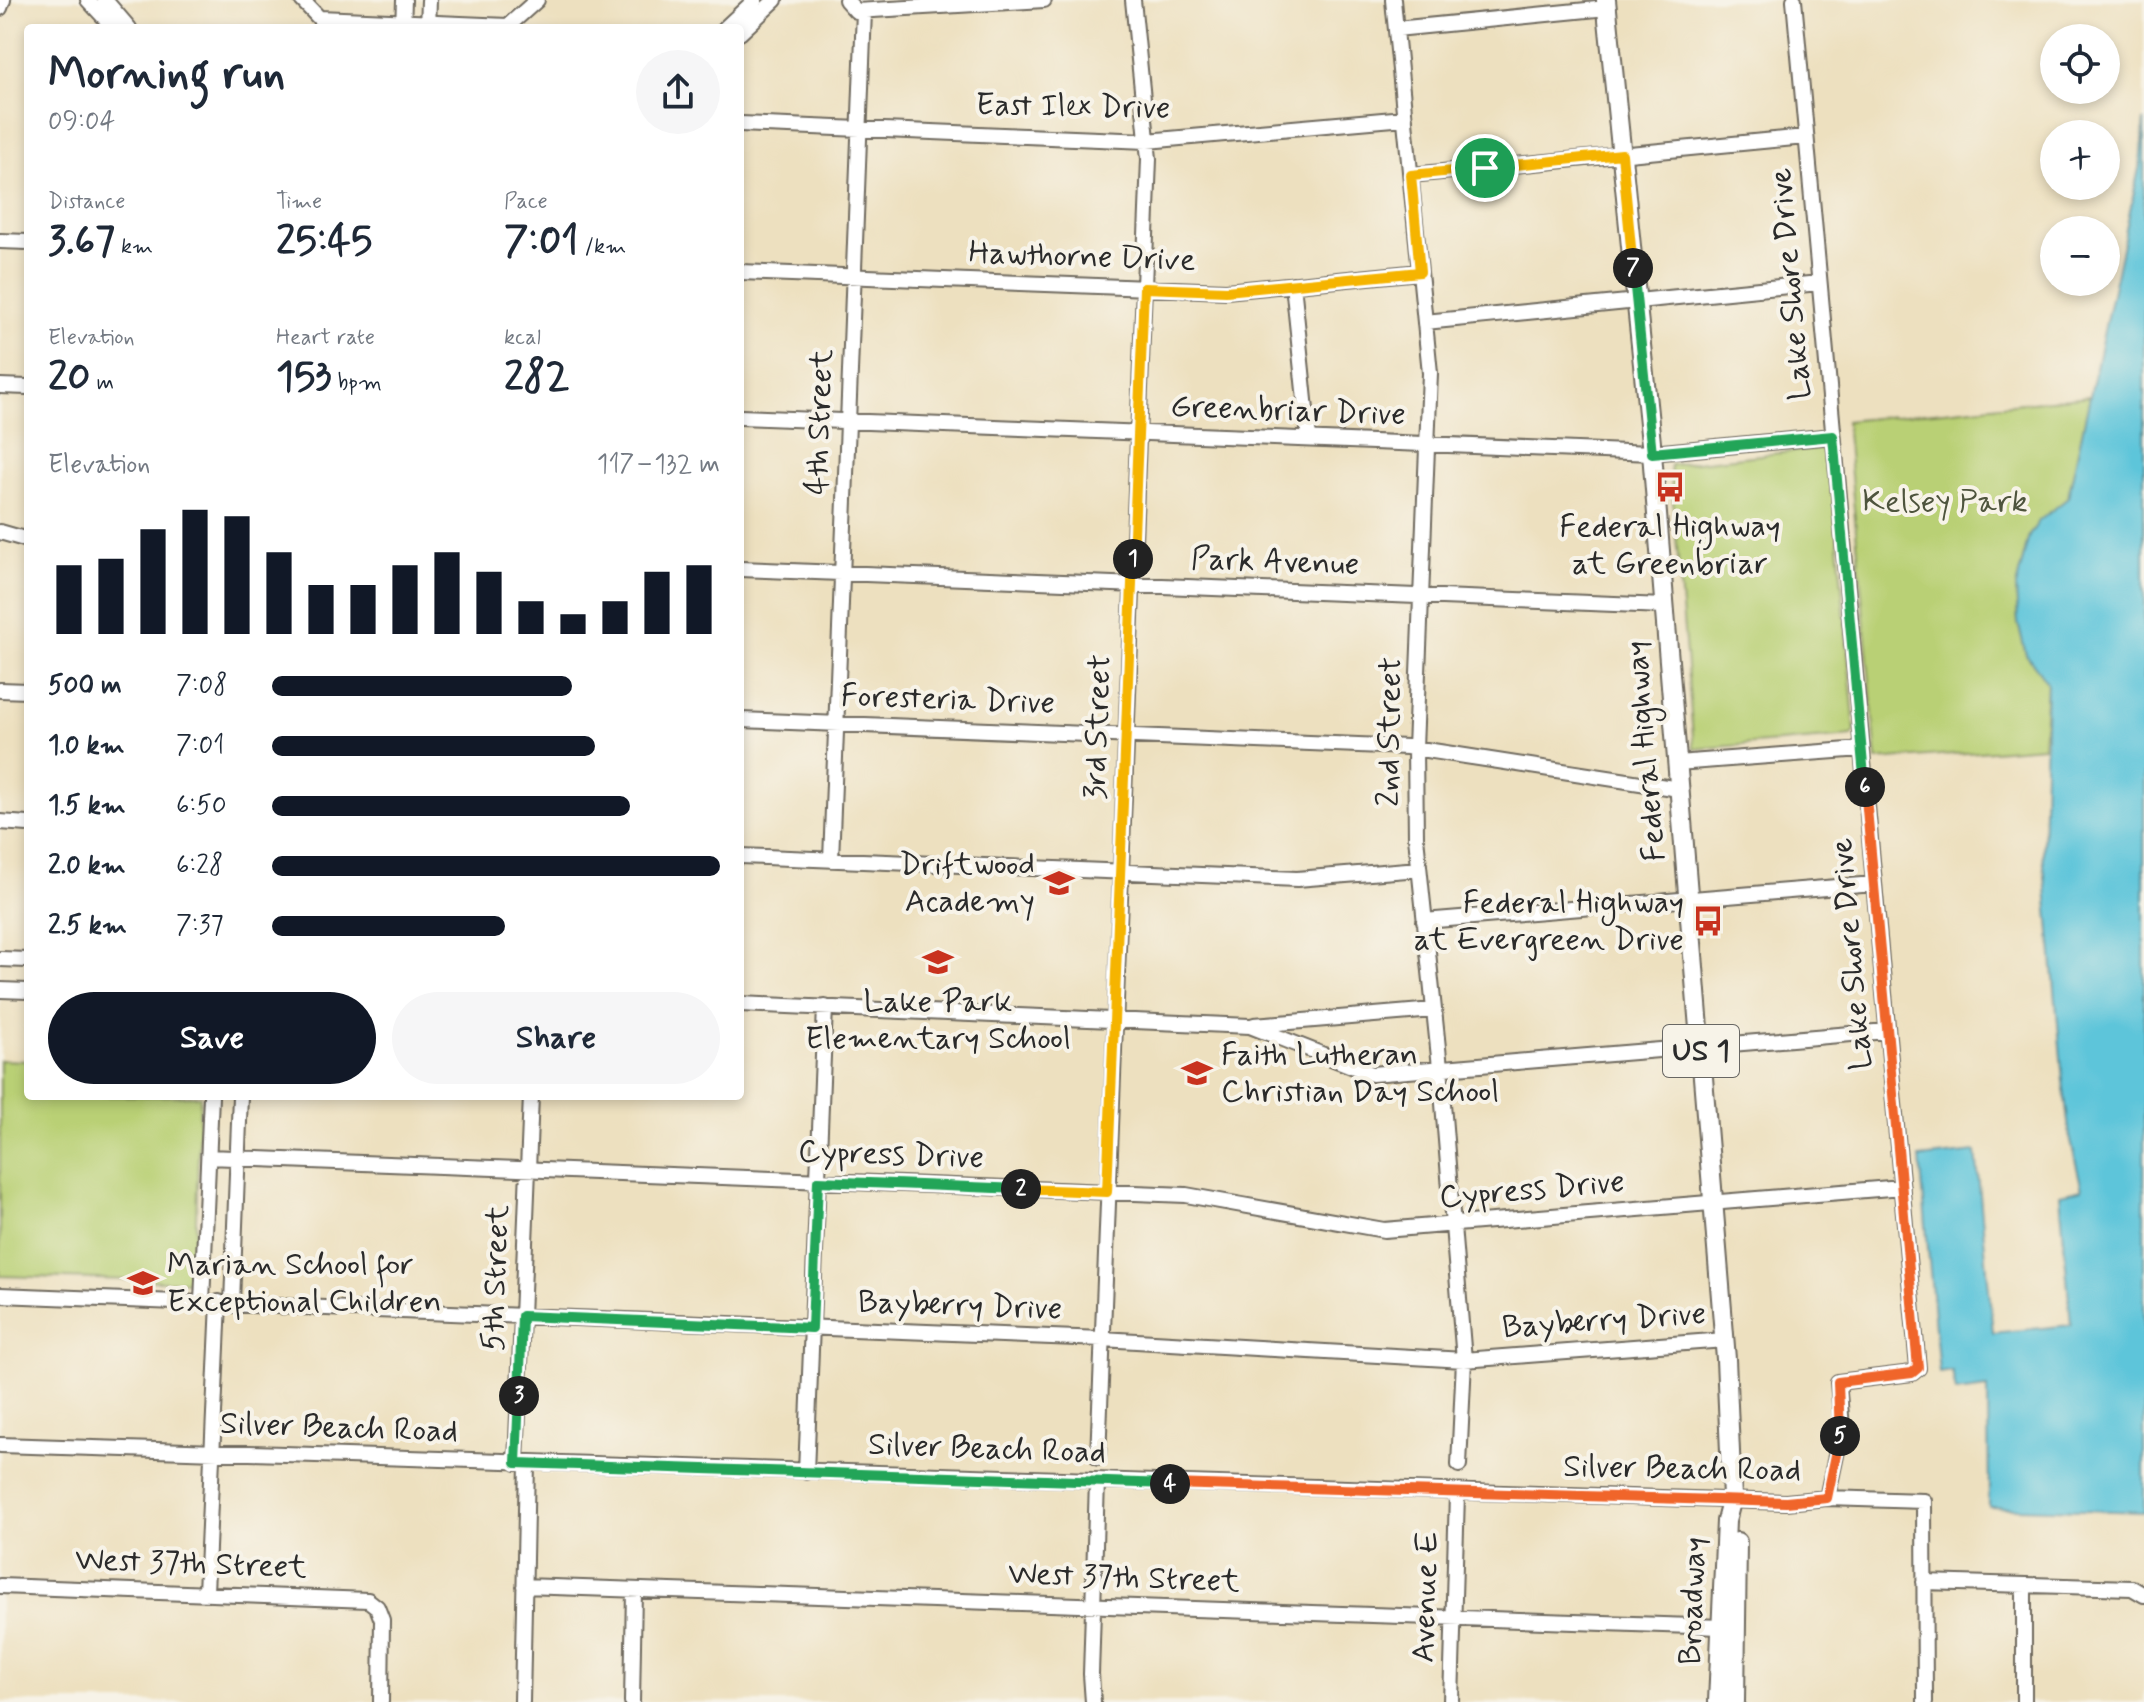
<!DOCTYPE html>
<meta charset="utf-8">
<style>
body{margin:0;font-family:Mynerve,sans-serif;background:#f6f6f7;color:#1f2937;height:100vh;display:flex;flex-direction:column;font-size:30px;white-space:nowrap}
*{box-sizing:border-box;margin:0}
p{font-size:26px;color:#747a83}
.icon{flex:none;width:44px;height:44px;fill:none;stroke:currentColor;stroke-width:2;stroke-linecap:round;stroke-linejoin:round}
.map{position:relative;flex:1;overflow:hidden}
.panel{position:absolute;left:24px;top:24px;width:720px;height:1076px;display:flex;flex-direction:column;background:#fff;border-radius:8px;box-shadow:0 4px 12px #0003}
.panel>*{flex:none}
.tools{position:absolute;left:2040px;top:24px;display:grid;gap:16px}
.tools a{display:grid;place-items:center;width:80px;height:80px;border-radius:50%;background:#fff;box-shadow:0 4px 12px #0003;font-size:40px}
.pin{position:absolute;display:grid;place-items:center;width:68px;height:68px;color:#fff;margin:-34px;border:4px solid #fff;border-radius:50%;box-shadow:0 2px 8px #0007}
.km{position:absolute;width:40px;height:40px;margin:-20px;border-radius:50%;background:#222;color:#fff;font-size:22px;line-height:40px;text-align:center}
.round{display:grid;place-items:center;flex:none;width:84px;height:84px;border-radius:42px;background:#f6f6f7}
.headline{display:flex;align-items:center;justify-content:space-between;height:136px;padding:0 24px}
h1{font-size:44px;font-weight:700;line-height:60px}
.metrics{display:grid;grid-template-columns:repeat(3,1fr);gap:12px;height:136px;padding:8px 24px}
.metrics div{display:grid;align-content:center}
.metrics b{font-size:40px;font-weight:700}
.metrics small{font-size:22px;font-weight:400}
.metrics p{font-size:22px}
.chart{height:224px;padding:16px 24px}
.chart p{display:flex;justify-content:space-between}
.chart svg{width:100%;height:144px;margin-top:8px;stroke:#111827;stroke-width:6}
.cta{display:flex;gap:16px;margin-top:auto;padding:16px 24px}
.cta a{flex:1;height:92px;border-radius:48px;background:#111827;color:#fff;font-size:32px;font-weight:700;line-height:92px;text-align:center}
.cta a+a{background:#f6f6f7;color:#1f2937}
ul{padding:0 24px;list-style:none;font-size:26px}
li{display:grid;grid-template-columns:128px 96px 1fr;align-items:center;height:60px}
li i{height:20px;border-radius:10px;background:#111827}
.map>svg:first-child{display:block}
.green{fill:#b9d074;stroke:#727e50;stroke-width:2}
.water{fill:#5dc5da;stroke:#447882;stroke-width:2}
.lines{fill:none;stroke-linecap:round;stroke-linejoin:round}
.minor-casing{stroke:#6f6a5f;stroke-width:18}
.major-casing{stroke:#6f6a5f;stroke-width:22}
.minor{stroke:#fff;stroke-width:14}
.major{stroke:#fff;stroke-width:18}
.split-1-casing{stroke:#fff;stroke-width:16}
.split-2-casing{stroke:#fff;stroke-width:16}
.split-3-casing{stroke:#fff;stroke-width:16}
.split-4-casing{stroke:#fff;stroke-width:16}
.split-5-casing{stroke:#fff;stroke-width:16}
.split-6-casing{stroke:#fff;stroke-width:16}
.split-7-casing{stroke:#fff;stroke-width:16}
.split-8-casing{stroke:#fff;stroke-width:16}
.split-1{stroke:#f5b400;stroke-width:10}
.split-2{stroke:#f5b400;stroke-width:10}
.split-3{stroke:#22a559;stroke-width:10}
.split-4{stroke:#22a559;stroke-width:10}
.split-5{stroke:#f0652b;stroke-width:10}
.split-6{stroke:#f0652b;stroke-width:10}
.split-7{stroke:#22a559;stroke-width:10}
.split-8{stroke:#f5b400;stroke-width:10}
.labels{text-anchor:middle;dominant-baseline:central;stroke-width:8;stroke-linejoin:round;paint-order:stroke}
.shield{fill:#f7f3e8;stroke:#686764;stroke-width:2}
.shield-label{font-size:30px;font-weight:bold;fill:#2b2b2b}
.street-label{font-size:32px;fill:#2b2b2b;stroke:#f7f3e8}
.park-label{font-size:32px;fill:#4e543d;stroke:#f7f3e8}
.poi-label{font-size:32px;fill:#2b2b2b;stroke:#f7f3e8}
</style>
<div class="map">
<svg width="2144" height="1702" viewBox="0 0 2144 1702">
<rect width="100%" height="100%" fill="#f7f3e8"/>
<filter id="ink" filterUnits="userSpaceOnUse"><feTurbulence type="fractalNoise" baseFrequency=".0125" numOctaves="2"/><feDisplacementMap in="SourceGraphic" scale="16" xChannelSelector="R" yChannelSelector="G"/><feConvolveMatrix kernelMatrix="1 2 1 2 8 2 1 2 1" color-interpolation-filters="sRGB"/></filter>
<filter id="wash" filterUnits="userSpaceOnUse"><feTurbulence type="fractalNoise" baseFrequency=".006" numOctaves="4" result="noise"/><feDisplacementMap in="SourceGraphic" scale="32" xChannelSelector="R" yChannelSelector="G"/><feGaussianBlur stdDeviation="1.8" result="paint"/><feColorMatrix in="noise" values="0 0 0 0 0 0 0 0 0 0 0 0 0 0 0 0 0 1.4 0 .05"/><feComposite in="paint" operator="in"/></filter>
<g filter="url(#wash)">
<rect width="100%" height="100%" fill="#ede0bf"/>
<path class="green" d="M2090,396L2068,498L2040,521L2029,536L2016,587L2018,623L2026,654L2047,682L2043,747L1877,760L1846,421Z
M1826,448L1830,454L1855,731L1852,736L1694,749L1670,465Z
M0,1060L28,1061V1096H200L194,1282L0,1276Z"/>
<path class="water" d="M2144,120V1512L1989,1507L1988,1388L1956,1392L1952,1371L1939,1373L1920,1158L1976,1152L1993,1333L2071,1325L2060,1194L2082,1189L2070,1137L2063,1081L2043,853L2047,682L2026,654L2018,623L2016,587L2029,536L2039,521L2068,498L2140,164Z"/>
</g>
<g filter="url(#ink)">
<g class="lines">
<g class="minor-casing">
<path id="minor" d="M88,0L114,28
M105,0L129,28
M302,0L319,18L508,26L537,0
M846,0L856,11L1044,0
M1393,0L1430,373L1415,748L1416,837L1440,1067L1464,1360L1459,1465
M1794,0L1918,1368L1912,1373L1838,1382L1842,1427L1827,1498
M0,8L3,0
M403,28L404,0
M428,28L429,0
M725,28L755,0
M1396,29L1607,8
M740,33L775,0
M740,124L1147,141L1405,118
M1411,175L1805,137
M0,241L28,242
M740,272L1226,291L1420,272
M1293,284L1309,439
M1425,322L1819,283
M0,386L28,387
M740,417L1652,453L1833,436
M0,532L28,540
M740,569L1664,606
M0,690L28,691
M740,720L1407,747L1679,789
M1677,763L1862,749
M0,822L28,824
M740,856L1297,879L1419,869
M831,860L864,11
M1424,921L1874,884
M0,959L28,960
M0,990L28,991
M740,1004L1250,1026L1372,1074L1887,1031
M1254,1025L1434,1010
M209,1157L1186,1195L1384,1230L1902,1187
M0,1295L1102,1339L1464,1360L1725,1340
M202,1302L211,1096
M232,1303L240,1096
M0,1445L1786,1502L1827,1498L1924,1501L1925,1702
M1098,1458L1149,159L1133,0
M516,1463L531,1096
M806,1472L825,1007
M1924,1582L2132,1588L2144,1595
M2024,1585V1702
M0,1586L368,1600L377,1607L382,1620L381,1702
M524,1586L1722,1627
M206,1592L219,1302
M522,1702L527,1463
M632,1702L634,1590
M1093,1702L1091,1674L1097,1481
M1451,1702L1457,1494"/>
</g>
<g class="major-casing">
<path id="major" d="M1606,0L1652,453L1726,1359L1732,1498L1726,1521L1718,1702
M1735,1702L1737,1542"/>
</g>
<use href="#minor" class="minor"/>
<use href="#major" class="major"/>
</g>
</g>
<g class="lines" filter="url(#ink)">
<g class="split-1-casing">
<path id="split-1" d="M1133,559L1144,288L1226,291L1420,272L1411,175L1485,168"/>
</g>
<g class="split-2-casing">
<path id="split-2" d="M1021,1189L1107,1192L1133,559"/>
</g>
<g class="split-3-casing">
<path id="split-3" d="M519,1396L522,1316L812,1328L818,1181L1021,1189"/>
</g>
<g class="split-4-casing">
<path id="split-4" d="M519,1396L516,1463L1170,1484"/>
</g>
<g class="split-5-casing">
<path id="split-5" d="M1170,1484L1786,1502L1827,1498L1840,1436"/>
</g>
<g class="split-6-casing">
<path id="split-6" d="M1840,1436L1838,1382L1912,1373L1918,1368L1865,787"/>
</g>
<g class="split-7-casing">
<path id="split-7" d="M1633,268L1652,453L1833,436L1865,787"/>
</g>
<g class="split-8-casing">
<path id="split-8" d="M1485,168L1622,154L1633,268"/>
</g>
<use href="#split-1" class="split-1"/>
<use href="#split-2" class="split-2"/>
<use href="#split-3" class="split-3"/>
<use href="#split-4" class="split-4"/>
<use href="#split-5" class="split-5"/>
<use href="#split-6" class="split-6"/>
<use href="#split-7" class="split-7"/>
<use href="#split-8" class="split-8"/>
</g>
<defs>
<g id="bus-bare" transform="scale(2.4)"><path d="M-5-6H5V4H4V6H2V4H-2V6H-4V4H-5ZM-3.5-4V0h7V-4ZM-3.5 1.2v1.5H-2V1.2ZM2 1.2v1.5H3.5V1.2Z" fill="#c8321e" stroke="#f7f3e8" stroke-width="2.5" paint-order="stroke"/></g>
<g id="school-bare" transform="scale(2.4)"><path d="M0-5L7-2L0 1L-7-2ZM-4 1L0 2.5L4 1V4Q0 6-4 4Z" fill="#c8321e" stroke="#f7f3e8" stroke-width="2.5" paint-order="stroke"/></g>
</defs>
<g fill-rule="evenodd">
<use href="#bus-bare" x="1670" y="487"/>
<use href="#school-bare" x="1059" y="883"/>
<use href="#bus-bare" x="1708" y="921"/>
<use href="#school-bare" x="938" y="962"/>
<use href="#school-bare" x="1197" y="1073"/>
<use href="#school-bare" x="143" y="1283"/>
</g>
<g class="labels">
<rect class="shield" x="1663" y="1025" width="76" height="52" rx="6"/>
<g class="shield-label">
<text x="1701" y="1051">US 1</text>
</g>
<g class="street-label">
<text transform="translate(1073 107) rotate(1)">East Ilex Drive</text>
<text transform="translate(1082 257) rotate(2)">Hawthorne Drive</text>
<text transform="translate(1791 284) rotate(-95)">Lake Shore Drive</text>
<text transform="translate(1288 411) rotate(2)">Greenbriar Drive</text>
<text transform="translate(820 422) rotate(-88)">4th Street</text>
<text transform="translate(1275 562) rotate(2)">Park Avenue</text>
<text transform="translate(948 700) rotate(2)">Foresteria Drive</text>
<text transform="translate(1098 727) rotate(-88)">3rd Street</text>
<text transform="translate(1390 732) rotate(-89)">2nd Street</text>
<text transform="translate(1646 751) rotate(-95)">Federal Highway</text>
<text transform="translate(1852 954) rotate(-95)">Lake Shore Drive</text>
<text transform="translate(891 1155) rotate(2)">Cypress Drive</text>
<text transform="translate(1532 1190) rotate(-5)">Cypress Drive</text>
<text transform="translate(496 1278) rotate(-88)">5th Street</text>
<text transform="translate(960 1306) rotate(2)">Bayberry Drive</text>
<text transform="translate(1604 1321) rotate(-4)">Bayberry Drive</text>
<text transform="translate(339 1428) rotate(2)">Silver Beach Road</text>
<text transform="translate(987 1449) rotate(2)">Silver Beach Road</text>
<text transform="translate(1682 1469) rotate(1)">Silver Beach Road</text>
<text transform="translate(191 1564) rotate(2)">West 37th Street</text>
<text transform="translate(1124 1578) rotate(2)">West 37th Street</text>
<text transform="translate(1426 1597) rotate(-88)">Avenue E</text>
<text transform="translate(1693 1601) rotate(-88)">Broadway</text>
</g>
<g class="park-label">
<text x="1945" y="502">Kelsey Park</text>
</g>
<g class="poi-label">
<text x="1670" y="527">Federal Highway<tspan x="1670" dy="37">at Greenbriar</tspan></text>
<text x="1035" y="865" text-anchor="end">Driftwood<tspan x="1035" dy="37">Academy</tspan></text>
<text x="1684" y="903" text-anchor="end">Federal Highway<tspan x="1684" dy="37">at Evergreen Drive</tspan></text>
<text x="938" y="1002">Lake Park<tspan x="938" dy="37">Elementary School</tspan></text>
<text x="1221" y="1055" text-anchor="start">Faith Lutheran<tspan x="1221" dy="37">Christian Day School</tspan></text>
<text x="167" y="1265" text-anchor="start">Marian School for<tspan x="167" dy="37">Exceptional Children</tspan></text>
</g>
</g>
</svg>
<div class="tools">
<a><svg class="icon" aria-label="locate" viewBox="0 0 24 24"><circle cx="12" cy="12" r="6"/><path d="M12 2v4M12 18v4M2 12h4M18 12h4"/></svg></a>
<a>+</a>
<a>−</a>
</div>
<div class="pin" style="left:1485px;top:168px;background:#1e9e55"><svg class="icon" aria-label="arrive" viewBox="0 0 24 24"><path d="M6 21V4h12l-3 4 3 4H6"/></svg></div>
<b class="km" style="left:1133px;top:559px">1</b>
<b class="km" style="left:1021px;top:1189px">2</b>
<b class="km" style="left:519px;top:1396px">3</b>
<b class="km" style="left:1170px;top:1484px">4</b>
<b class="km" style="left:1840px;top:1436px">5</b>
<b class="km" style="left:1865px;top:787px">6</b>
<b class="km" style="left:1633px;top:268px">7</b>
<section class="panel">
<div class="headline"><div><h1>Morning run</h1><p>09:04</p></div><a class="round"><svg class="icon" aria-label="share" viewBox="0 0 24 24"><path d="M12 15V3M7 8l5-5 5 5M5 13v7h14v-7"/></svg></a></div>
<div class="metrics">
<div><p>Distance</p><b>3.67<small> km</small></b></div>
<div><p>Time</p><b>25:45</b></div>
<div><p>Pace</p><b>7:01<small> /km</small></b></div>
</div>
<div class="metrics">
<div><p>Elevation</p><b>20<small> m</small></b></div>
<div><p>Heart rate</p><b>153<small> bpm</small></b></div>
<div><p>kcal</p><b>282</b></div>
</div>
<div class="chart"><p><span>Elevation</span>117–132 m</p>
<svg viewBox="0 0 160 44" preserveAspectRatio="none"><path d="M5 44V23M15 44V21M25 44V12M35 44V6M45 44V8M55 44V19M65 44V29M75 44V29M85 44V23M95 44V19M105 44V25M115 44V34M125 44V38M135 44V34M145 44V25M155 44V23"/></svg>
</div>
<ul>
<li><b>500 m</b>7:08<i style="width:67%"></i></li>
<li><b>1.0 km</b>7:01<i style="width:72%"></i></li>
<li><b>1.5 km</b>6:50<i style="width:80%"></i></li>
<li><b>2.0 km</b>6:28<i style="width:100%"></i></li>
<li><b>2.5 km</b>7:37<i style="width:52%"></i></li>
</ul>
<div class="cta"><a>Save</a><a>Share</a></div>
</section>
</div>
